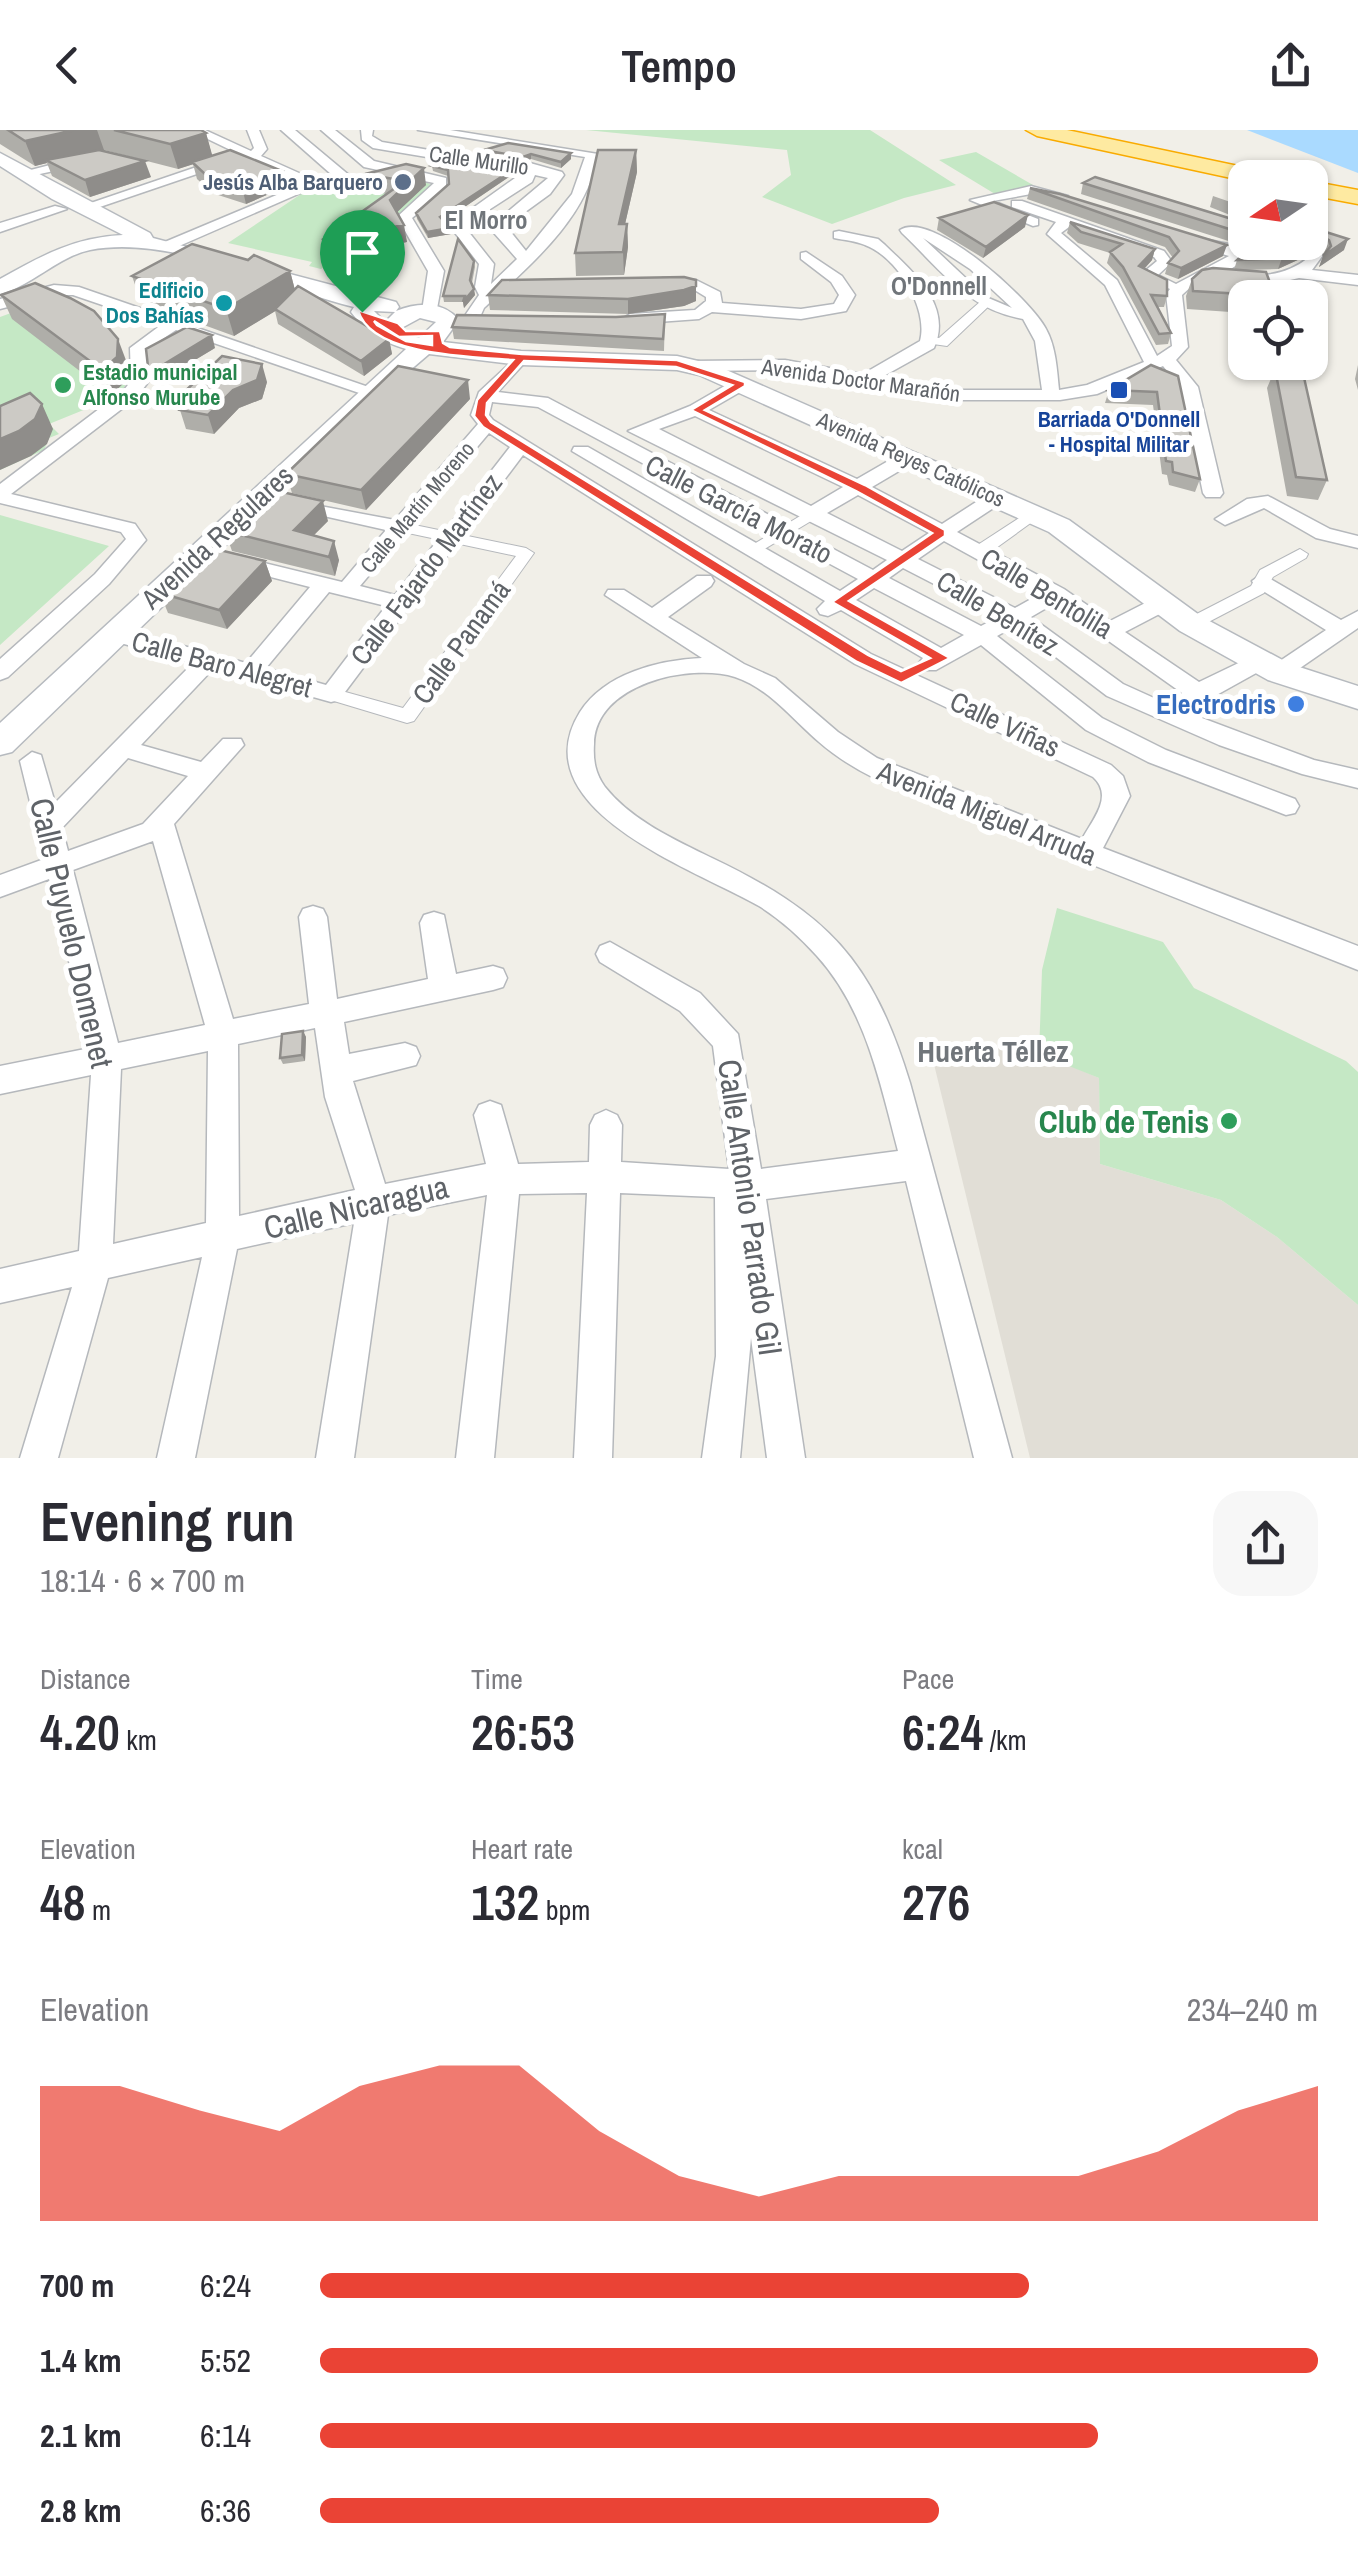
<!DOCTYPE html>
<meta charset="utf-8">
<style>
body{margin:0;font-family:"Archivo Narrow",sans-serif;background:#f7f7f7;color:#2b2b33;height:100vh;display:flex;flex-direction:column;font-size:38px;white-space:nowrap}
*{box-sizing:border-box;margin:0}
p{font-size:32px;color:#7c7c81}
.icon{flex:none;width:55px;height:55px;fill:none;stroke:currentColor;stroke-width:2;stroke-linecap:round;stroke-linejoin:round}
.map{position:relative;height:1328px;overflow:hidden}
.sheet{display:flex;flex-direction:column;background:#fff;flex:1}
.sheet>*{flex:none}
.needle{width:65px;rotate:257deg}
.tools{position:absolute;left:1228px;top:30px;display:grid;gap:20px}
.tools a{display:grid;place-items:center;width:100px;height:100px;border-radius:20px;background:#fff;box-shadow:0 2px 8px #0004;font-size:50px}
.pin{position:absolute;display:grid;place-items:center;width:85px;height:85px;color:#fff;margin:-102px -42px;border-radius:50% 50% 50% 0;rotate:-45deg;box-shadow:0 0 10px #0007}
.pin .icon{rotate:45deg}
.round{display:grid;place-items:center;flex:none;width:105px;height:105px;border-radius:30px;background:#f7f7f7}
.overview{display:flex;align-items:center;justify-content:space-between;height:170px;padding:0 40px}
h1{font-size:55px;font-weight:600;line-height:75px}
.metrics{display:grid;grid-template-columns:repeat(3,1fr);gap:15px;height:170px;padding:10px 40px}
.metrics div{display:grid;align-content:center}
.metrics b{font-size:50px;font-weight:600}
.metrics small{font-size:28px;font-weight:400}
.metrics p{font-size:28px}
.chart{height:280px;padding:20px 40px}
.chart p{display:flex;justify-content:space-between}
.chart svg{width:100%;height:180px;margin-top:10px;fill:#ea4335;opacity:.7}
ul{padding:0 40px;list-style:none;font-size:32px}
li{display:grid;grid-template-columns:160px 120px 1fr;align-items:center;height:75px}
li i{height:25px;border-radius:12px;background:#ea4335}
header{display:flex;justify-content:space-between;align-items:center;height:130px;padding:0 40px;background:#fff;font-size:45px;font-weight:600}
.map>svg:first-child{display:block}
.education{fill:#e1ded6}
.green{fill:#c5e8c5}
.water{fill:#aadaff}
.lines{fill:none;stroke-linecap:round;stroke-linejoin:round}
.pedestrian-casing{stroke:#b5b8bc;stroke-width:2}
.minor-casing{stroke:#b5b8bc;stroke-width:3}
.secondary-casing{stroke:#b6babf;stroke-width:3}
.trunk-casing{stroke:#f9ab00;stroke-width:3}
.pedestrian{fill:#fff;fill-rule:evenodd}
.minor{fill:#fff;fill-rule:evenodd}
.secondary{fill:#fff;fill-rule:evenodd}
.trunk{fill:#feeaa1;fill-rule:evenodd}
.wall{fill:#afaea9}
.shaded-wall{fill:#8f8d8a}
.building{fill:#cccac5;stroke:#8f8d8a;stroke-width:2.5}
.route{fill:#ea4335;stroke:#fff;stroke-width:2.5;fill-rule:evenodd}
.service-dot{fill:#5c6f8a;stroke:#fff;stroke-width:4}
.culture-dot{fill:#0f9aa8;stroke:#fff;stroke-width:4}
.leisure-dot{fill:#2e9e5b;stroke:#fff;stroke-width:4}
.transit-dot{fill:#1a4fb4;stroke:#fff;stroke-width:4}
.shop-dot{fill:#3f7fe0;stroke:#fff;stroke-width:4}
.labels{text-anchor:middle;dominant-baseline:central;stroke-width:10;stroke-linejoin:round;paint-order:stroke}
.far-street-label{font-size:22px;fill:#5f6368;stroke:#fff}
.far-service-label{font-size:22px;font-weight:bold;fill:#4e5e75;stroke:#fff;text-anchor:end}
.far-culture-label{font-size:22px;font-weight:bold;fill:#0d838f;stroke:#fff;text-anchor:end}
.far-leisure-label{font-size:22px;font-weight:bold;fill:#27864d;stroke:#fff;text-anchor:start}
.far-transit-label{font-size:22px;font-weight:bold;fill:#164399;stroke:#fff}
.far-neighbourhood-label{font-size:25px;font-weight:bold;fill:#70757a;stroke:#fff}
.street-label{font-size:28px;fill:#5f6368;stroke:#fff}
.shop-label{font-size:28px;font-weight:bold;fill:#366cbe;stroke:#fff;text-anchor:end}
.neighbourhood-label{font-size:30px;font-weight:bold;fill:#70757a;stroke:#fff}
.near-street-label{font-size:32px;fill:#5f6368;stroke:#fff}
.near-leisure-label{font-size:32px;font-weight:bold;fill:#27864d;stroke:#fff;text-anchor:end}
</style>
<header><svg class="icon" aria-label="back" viewBox="0 0 24 24"><path d="M15 5l-7 7 7 7"/></svg>Tempo<svg class="icon" aria-label="share" viewBox="0 0 24 24"><path d="M12 15V3M7 8l5-5 5 5M5 13v7h14v-7"/></svg></header>
<div class="map">
<svg width="1358" height="1328" viewBox="0 0 1358 1328">
<rect width="100%" height="100%" fill="#f1efe8"/>
<path class="education" d="M1022,915L1099,948L1100,1034L1221,1070L1277,1107L1358,1175V1328H1030L931,922Z"/>
<path class="green" d="M586,0H870L956,55L904,68L832,94L762,67L791,45L787,20Z
M976,22L1033,55L995,64L939,30Z
M409,45L432,55L394,89L406,112L340,124L321,139L309,136L312,132L228,113L319,52L359,59Z
M11,183L97,210L128,242L123,264L49,294L59,304L49,308L44,320L0,340V187Z
M0,385L109,416L0,515Z
M1057,778L1163,812L1194,858L1346,931L1358,942V1175L1277,1107L1221,1070L1100,1034L1099,948L1039,924L1042,840Z"/>
<path class="water" d="M1247,0H1358V43Z"/>
<g class="lines">
<g class="pedestrian-casing">
<path id="pedestrian" d="M981,171L991,174L947,216L926,213V207L939,208Z
M815,377L823,382L821,385L758,423L752,425L744,420Z
M1033,379L1041,384L1039,387L985,426H973V418Z
M400,392L526,418L534,423L414,591L407,593L324,568L322,564L331,558L403,578L516,426L394,400L392,397Z
M1300,419L1308,424L1306,428L1273,447L1264,463L1197,498H1185L1182,494L1185,490L1251,456L1260,440Z"/>
</g>
<g class="minor-casing">
<path id="minor" d="M189,0H205L251,21L254,18L247,0H259L267,19L261,26L308,47L312,58L170,120H160V114L298,56L297,52Z
M281,0H295L356,51L392,43L364,37L321,0H335L374,31L446,48V60L412,88L444,141L436,184L422,181L428,141L397,87L434,53L405,47L348,59Z
M361,0H373L372,6L382,12L524,36L530,33L562,42L564,45L550,64L506,96L526,121L572,64L585,27L418,0H450L598,24C588,88 529,136 484,178L480,187L474,189L466,184L479,165L475,157L479,134L449,95L522,43L373,18L362,10ZM535,45L548,48L492,95L494,103L517,129L491,154L494,134L464,96L532,52Z
M81,27L88,31L86,34L26,47L19,43Z
M223,28L235,31L91,80L79,77Z
M1031,56L1068,66L1061,70L1031,64L993,71L1038,89V95L1033,96L970,70Z
M1012,71H1022L1164,121L1172,132L1158,145L1176,154L1229,126L1189,114L1187,111L1194,107L1233,115L1242,122L1240,133L1223,144C1255,146 1283,149 1309,127L1278,112H1299L1323,125L1312,140L1358,145V155L1299,148L1263,156L1207,152L1194,154L1182,165L1188,217L1176,230L1198,257L1223,363L1220,367H1206L1203,363L1181,258L1163,236L1097,264L1060,270H954L785,240L692,241L684,236L692,231L785,230L863,244L920,211C929,178 896,126 865,115C856,111 844,110 834,108V102L839,101L878,109L885,115C913,142 953,175 934,218L882,247L954,260H1042L1035,211L1023,189C967,179 942,141 902,103L900,100C932,79 1031,170 1046,199C1056,217 1057,240 1059,260L1087,255L1144,232L1105,155L1047,104L1056,92L1012,77ZM1069,97L1154,127L1157,131L1139,146L1170,159L1166,164L1172,216L1157,226L1117,150L1061,103ZM923,108L970,139L1012,178L986,167Z
M55,76L67,79L0,102V93Z
M806,122L842,146L855,165L846,181L801,189L712,182L699,189L630,194L622,189L630,184L695,180L706,171V167L693,159L658,156V150L663,148L696,150L720,162L722,173L801,179L834,174L839,165L831,152L801,129V123Z
M54,155L79,157L380,261L365,265L176,200L146,220L149,251L136,268L11,364L135,394L146,410L109,454L8,547L0,550V529L95,444L126,409L121,402L0,373V354L124,260L131,251L130,218L161,195L73,165H54L0,179V169Z
M521,223L529,228L498,262L548,268L873,440L887,430L628,301L690,276L735,250H747V258L709,280L857,349L902,323H916V331L872,357L942,394L990,363H1004V371L957,402L1064,459L1110,491L1155,468H1171L1174,473L1171,478L1125,502L1199,552L1251,527H1267L1270,532L1267,537L1186,582L1314,630L1358,640V658L1302,644L1219,615L1107,566L1015,496L997,506L1102,588L1166,620L1295,669L1299,676L1295,683L1286,685L1148,632L1086,600L981,515L936,540H920L917,535L923,528L841,480L828,486L820,484L817,479L825,471L572,321L574,317H588L840,461L858,449L538,277L492,272L489,285L493,290L871,524L1111,635L1123,646L1130,666L1103,718L1358,816V840L876,649C856,639 836,627 819,612C793,590 769,558 735,547C689,533 595,554 594,614C593,630 595,643 605,657C631,690 675,710 712,728C827,783 872,829 910,953L1012,1328H974L906,1051L766,1069L805,1328H767L751,1208L740,1328H702L716,1226L715,1067L620,1063L612,1328H574L587,1063L519,1064L494,1328H456L487,1065L388,1085L354,1328H316L354,1093L237,1119L195,1328H157L202,1127L108,1148L58,1328H20L72,1157L0,1173V1139L79,1121L91,945L0,964V936L90,918L49,749L0,767V745L44,729L20,631L32,622L41,625L55,673L193,533L106,509L103,504L106,499L114,497L246,533L310,457L228,436L225,432L228,428L235,426L342,452L386,400L288,378V370L395,390L478,294L471,285L479,262ZM695,286L843,357L811,376L659,299ZM489,303L510,317L395,465L360,456ZM523,325L855,534L1093,647C1114,666 1093,689 1082,709L877,628L838,602L775,548L744,534L668,487L711,456L714,451L711,446H697L652,478L624,460H608L605,465L702,528C659,530 605,543 580,582C519,680 699,741 759,776C780,789 800,807 817,826C866,880 880,953 898,1021L761,1039L738,904L700,863L610,812L600,816L596,824L600,832L680,881L713,916L729,1039L621,1032L622,995L617,985L606,980L595,985L590,995L589,1032L518,1034L501,975L490,971L479,975L474,985L486,1034L385,1054L353,951L416,935L420,926L416,917L405,913L349,924L344,892L493,860L503,857L507,848L503,839L493,836L456,844L444,785L434,782L424,785L420,793L428,849L337,869L327,787L323,779L313,776L303,779L299,787L309,874L233,889L174,694L244,615L241,609H223L201,632L141,615L213,539L331,572L339,570ZM858,365L929,403L902,421L827,383ZM944,411L1040,464L1015,478L918,429ZM903,438L998,487L981,496L889,448ZM874,458L964,505L941,518L856,470ZM329,462L386,476L326,555L266,538ZM1055,473L1182,563L1165,573L1123,554L1031,487ZM128,628L188,646L143,694L68,721L62,698ZM153,711L205,895L118,913L73,740ZM315,898L325,967L355,1060L239,1086L238,914ZM208,921L206,1093L113,1114L121,939Z
M1268,366L1330,399L1358,406V418L1316,408L1264,378L1225,395L1215,389L1247,369Z
M1262,444L1341,490L1358,481V498L1287,547H1271L1268,542L1271,537L1326,500L1255,456L1252,451Z"/>
</g>
<g class="secondary-casing">
<path id="secondary" d="M0,23L150,103L153,108L396,172L399,177L396,181C418,172 443,171 459,190L443,212L521,221L677,226L715,235L1069,390L1202,487L1290,534L1358,556V579L1268,550L1180,501L1049,402L699,245L677,240L521,235L429,224L380,266L12,622L0,625V593L406,219C381,211 367,203 351,182L354,177C274,158 173,104 90,120C57,127 32,156 0,164V149C41,126 75,107 123,105L52,69L0,36ZM374,181L395,182L385,192ZM420,188L436,192L419,208L396,201Z"/>
</g>
<g class="trunk-casing">
<path id="trunk" d="M1026,0H1067L1262,41L1273,48H1245V51L1037,6Z
M1310,51L1358,60V74L1310,65Z"/>
</g>
<use href="#pedestrian" class="pedestrian"/>
<use href="#minor" class="minor"/>
<use href="#secondary" class="secondary"/>
<use href="#trunk" class="trunk"/>
</g>
<path class="wall" d="M0,0H201L206,3L212,26L282,41L285,57L246,74L212,63L197,49L193,34L178,39L104,20L151,47L90,67L52,46L47,33L35,36L0,14Z
M484,20L571,29L561,38L531,29L523,32L485,26Z
M636,20L637,42L625,94H627L628,117L624,145L576,146L575,123Z
M432,36L512,45L444,91L451,104L428,108L417,89L416,83L449,54L448,46L433,41Z
M365,44L426,55L397,82L407,112L326,127L322,110L387,64L368,61Z
M1083,53L1245,93V112H1298L1302,128L1278,139L1246,140L1275,166V168H1245V183L1187,179L1186,166L1192,149L1234,140L1237,130L1244,124L1241,115L1081,64Z
M1030,58L1223,126L1178,149L1165,144L1168,133L1173,128L1165,117L1027,69Z
M1213,66L1245,77V91L1210,77Z
M939,88L1025,97L983,128L937,100Z
M1070,92L1155,119L1152,130L1144,139L1167,166L1164,177H1158L1171,203L1168,214L1156,215L1120,148L1107,133L1110,123L1078,113L1067,103Z
M1310,97L1344,120L1319,137L1325,122L1308,112H1310Z
M474,131L475,137L472,153L475,165L464,178L463,172H444L443,166Z
M290,141L295,160L389,209L392,224L364,246L278,194L275,181L234,206L141,172L132,146Z
M1,165L127,233L126,251L111,265L12,189Z
M488,165L696,171L684,176L628,184L490,180Z
M665,184L664,221L454,209L452,197Z
M215,218L160,251L153,250L148,237Z
M1151,235L1200,349L1195,362L1169,355L1167,345L1162,344L1153,275L1105,273L1109,260Z
M1358,235V260L1355,249Z
M1275,239L1327,350L1318,370L1287,366L1267,258Z
M267,252L262,269L239,278L214,304L186,299L180,280L184,276L180,266Z
M470,269L366,380L292,363L286,344Z
M328,391L314,405L339,430L335,446L232,421L225,401Z
M265,431L272,451L227,499L168,483L160,463Z
M303,901L306,907L305,931L283,934L280,928Z"/>
<path class="shaded-wall" d="M75,0H97L104,20L46,30L47,33L35,36L25,11Z
M206,3L213,28L178,39L170,14Z
M636,20L637,42L620,116L619,94Z
M571,23V29L561,38V32Z
M531,24V29L523,32V27Z
M145,31L151,47L90,67L85,50Z
M424,38L426,55L393,86L390,70Z
M512,40V45L441,93L440,87Z
M282,41L285,57L246,74L242,57Z
M1028,85L1025,97L983,128L986,117Z
M627,94L628,117L624,145L623,122Z
M404,95L407,112L326,127L322,110Z
M450,98L451,104L428,108L427,102Z
M1348,109L1344,120L1319,137L1323,126Z
M1227,115L1223,126L1178,149L1181,138Z
M1306,116L1302,128L1278,139L1282,128Z
M1155,119L1152,130L1136,148L1139,136Z
M290,141L297,168L234,206L226,179Z
M696,156V171L684,176L628,184V169Z
M474,159L475,165L464,178L463,172Z
M212,205L215,218L160,251L156,239Z
M118,209L127,233L126,251L111,265L102,240Z
M389,209L392,224L364,246L361,231Z
M262,234L267,252L262,269L239,278L214,304L208,285L233,260Z
M468,250L470,269L366,380L361,360Z
M42,274L53,299L47,314L31,326L0,340V309Z
M323,371L328,391L300,419L294,400Z
M334,411L339,430L335,446L329,427Z
M265,431L272,451L227,499L219,480Z
M303,901L306,907L305,931L302,925Z"/>
<path class="building" d="M8,0H75L25,11Z
M114,0H201L206,3L170,14Z
M508,13L571,23L561,32L531,24L523,27L484,20Z
M99,20L145,31L85,50L46,30Z
M230,20L282,41L242,57L207,46L192,32Z
M598,20H636L619,94H627L623,122L575,123Z
M452,30L512,40L440,87L450,98L427,102L416,83L449,54L448,40L432,36Z
M406,34L424,38L390,70L404,95L322,110L405,51L365,44Z
M1095,47L1245,93V104L1083,53Z
M1030,58L1060,64L1227,115L1181,138L1168,133L1179,121L1169,107Z
M994,72L1028,85L986,117L939,88Z
M1070,92L1155,119L1139,136L1167,150V166L1151,165L1171,203L1159,204L1123,137L1110,122L1122,114L1081,102Z
M1310,97L1348,109L1323,126L1331,116L1329,110L1310,100Z
M458,109L474,131L470,150L474,159L463,172L465,166H443Z
M1248,112H1298L1306,116L1282,128L1237,130L1250,118Z
M192,114L248,130L254,125L290,141L226,179L132,146Z
M1213,138L1266,142L1275,166L1193,161L1192,149L1202,140Z
M684,147L696,150V156L684,160L628,169L488,165L502,150Z
M35,153L70,168L94,181L118,209L117,227L102,240L1,165Z
M298,156L389,209L361,231L275,179Z
M665,184L663,209L452,197L457,185L616,187Z
M187,197L212,205L156,239L148,237L146,219Z
M222,226L262,234L257,250L233,260L208,285L180,280L193,268L180,266Z
M1151,235L1178,246L1200,349L1173,342L1172,332L1166,331L1157,262L1109,260Z
M398,236L468,250L361,360L286,344Z
M1275,239L1303,243L1327,350L1296,347Z
M30,263L42,274L35,289L19,301L0,309V276Z
M268,359L323,371L294,400L334,411L329,427L225,401Z
M211,418L265,431L219,480L160,463Z
M303,901L302,925L280,928L282,904Z"/>
<path class="route" d="M358,180L398,193L406,201H440L443,213L450,217L522,224L677,230L745,252V256L705,280L865,355L945,400V406L849,471L950,528L901,553L857,532L483,297L474,286L477,270L513,230C473,227 370,226 358,180ZM374,191L399,207L432,206V215L406,211L377,195ZM524,231L676,237L732,255L691,280L856,361L932,403L832,472L930,528L901,541L868,525L491,292L486,285L487,273Z"/>
<circle class="service-dot" cx="403" cy="52" r="10"/>
<circle class="culture-dot" cx="224" cy="173" r="10"/>
<g class="leisure-dot">
<circle cx="63" cy="255" r="10"/>
<circle cx="1229" cy="991" r="10"/>
</g>
<rect class="transit-dot" x="1109" y="250" width="20" height="20" rx="5"/>
<circle class="shop-dot" cx="1296" cy="574" r="10"/>
<g class="labels">
<g class="far-street-label">
<text transform="translate(479 30) rotate(8)">Calle Murillo</text>
<text transform="translate(861 250) rotate(8)">Avenida Doctor Marañón</text>
<text transform="translate(911 329) rotate(24)">Avenida Reyes Católicos</text>
<text transform="translate(417 377) rotate(-50)">Calle Martín Moreno</text>
</g>
<g class="far-service-label">
<text x="383" y="52">Jesús Alba Barquero</text>
</g>
<g class="far-culture-label">
<text x="204" y="160">Edificio<tspan x="204" dy="25">Dos Bahías</tspan></text>
</g>
<g class="far-leisure-label">
<text x="83" y="242">Estadio municipal<tspan x="83" dy="25">Alfonso Murube</tspan></text>
</g>
<g class="far-transit-label">
<text x="1119" y="289">Barriada O'Donnell<tspan x="1119" dy="25">- Hospital Militar</tspan></text>
</g>
<g class="far-neighbourhood-label">
<text x="486" y="90">El Morro</text>
<text x="939" y="156">O'Donnell</text>
</g>
<g class="street-label">
<text transform="translate(739 379) rotate(27)">Calle García Morato</text>
<text transform="translate(217 407) rotate(-43)">Avenida Regulares</text>
<text transform="translate(426 439) rotate(-53)">Calle Fajardo Martínez</text>
<text transform="translate(1047 463) rotate(31)">Calle Bentolila</text>
<text transform="translate(998 483) rotate(31)">Calle Benítez</text>
<text transform="translate(461 512) rotate(-54)">Calle Panamá</text>
<text transform="translate(222 534) rotate(15)">Calle Baro Alegret</text>
<text transform="translate(1005 594) rotate(25)">Calle Viñas</text>
<text transform="translate(987 683) rotate(22)">Avenida Miguel Arruda</text>
</g>
<g class="shop-label">
<text x="1276" y="574">Electrodris</text>
</g>
<g class="neighbourhood-label">
<text x="993" y="921">Huerta Téllez</text>
</g>
<g class="near-street-label">
<text transform="translate(72 803) rotate(77)">Calle Puyuelo Domenet</text>
<text transform="translate(356 1077) rotate(-13)">Calle Nicaragua</text>
<text transform="translate(750 1077) rotate(82)">Calle Antonio Parrado Gil</text>
</g>
<g class="near-leisure-label">
<text x="1209" y="991">Club de Tenis</text>
</g>
</g>
</svg>
<div class="tools">
<a><svg class="needle" viewBox="-14 -14 28 28"><path d="M0-13l5 13h-10z" fill="#e53935"/><path d="M0 13l5-13h-10z" fill="#7c7c81"/></svg></a>
<a><svg class="icon" aria-label="locate" viewBox="0 0 24 24"><circle cx="12" cy="12" r="6"/><path d="M12 2v4M12 18v4M2 12h4M18 12h4"/></svg></a>
</div>
<div class="pin" style="left:362px;top:182px;background:#1e9e55"><svg class="icon" aria-label="arrive" viewBox="0 0 24 24"><path d="M6 21V4h12l-3 4 3 4H6"/></svg></div>
</div>
<section class="sheet">
<div class="overview"><div><h1>Evening run</h1><p>18:14 · 6 × 700 m</p></div><a class="round"><svg class="icon" aria-label="share" viewBox="0 0 24 24"><path d="M12 15V3M7 8l5-5 5 5M5 13v7h14v-7"/></svg></a></div>
<div class="metrics">
<div><p>Distance</p><b>4.20<small> km</small></b></div>
<div><p>Time</p><b>26:53</b></div>
<div><p>Pace</p><b>6:24<small> /km</small></b></div>
</div>
<div class="metrics">
<div><p>Elevation</p><b>48<small> m</small></b></div>
<div><p>Heart rate</p><b>132<small> bpm</small></b></div>
<div><p>kcal</p><b>276</b></div>
</div>
<div class="chart"><p><span>Elevation</span>234–240 m</p>
<svg viewBox="0 0 160 44" preserveAspectRatio="none"><path d="M0 44V11L10 11L20 17L30 22L40 11L50 6L60 6L70 22L80 33L90 38L100 33L110 33L120 33L130 33L140 27L150 17L160 11V44z"/></svg>
</div>
<ul>
<li><b>700 m</b>6:24<i style="width:71%"></i></li>
<li><b>1.4 km</b>5:52<i style="width:100%"></i></li>
<li><b>2.1 km</b>6:14<i style="width:78%"></i></li>
<li><b>2.8 km</b>6:36<i style="width:62%"></i></li>
</ul>
</section>
